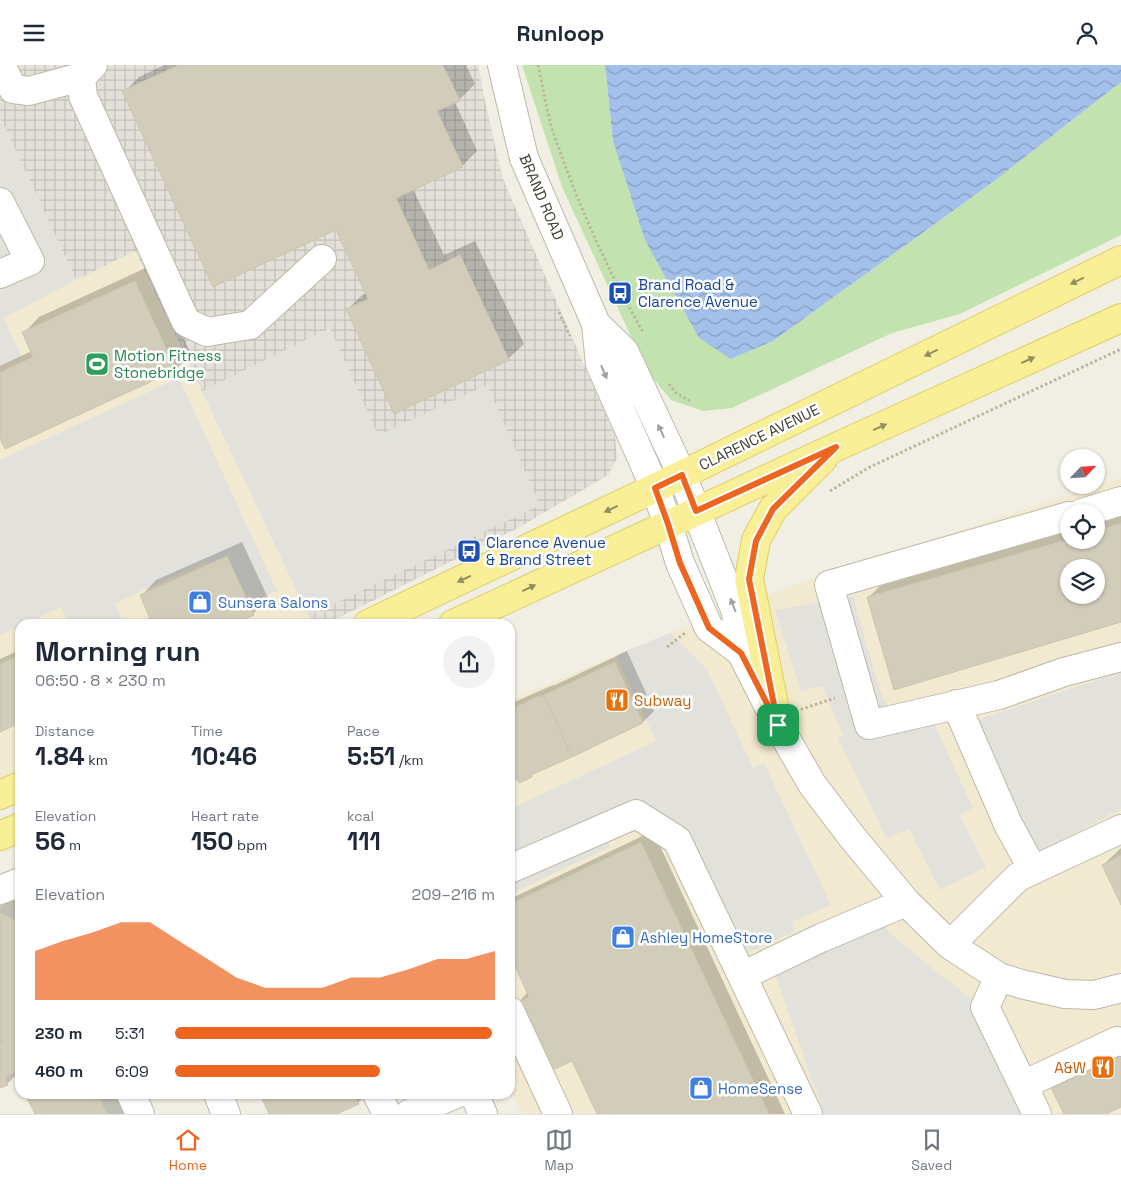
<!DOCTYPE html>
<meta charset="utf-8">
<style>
body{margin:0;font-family:"Space Grotesk",sans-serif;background:#f2f2f3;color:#1f2937;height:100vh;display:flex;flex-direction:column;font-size:19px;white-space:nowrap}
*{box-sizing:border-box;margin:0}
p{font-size:16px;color:#747a83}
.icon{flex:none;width:28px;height:28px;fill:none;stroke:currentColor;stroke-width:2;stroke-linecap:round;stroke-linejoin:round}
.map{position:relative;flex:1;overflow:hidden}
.drawer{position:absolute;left:15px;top:554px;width:500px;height:480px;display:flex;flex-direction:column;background:#fff;border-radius:15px;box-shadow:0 1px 4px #0004}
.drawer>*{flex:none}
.needle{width:32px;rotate:65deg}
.fabs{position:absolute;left:1060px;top:384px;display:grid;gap:10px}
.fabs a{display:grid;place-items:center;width:45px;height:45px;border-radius:50%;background:#fff;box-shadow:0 1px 4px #0004;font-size:25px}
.pin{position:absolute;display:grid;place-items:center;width:42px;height:42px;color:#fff;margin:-21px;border-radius:10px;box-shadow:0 2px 8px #0006}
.round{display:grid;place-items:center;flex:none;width:52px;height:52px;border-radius:26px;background:#f2f2f3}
.head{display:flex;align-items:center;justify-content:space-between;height:85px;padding:0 20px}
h1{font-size:28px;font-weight:700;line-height:38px}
.figures{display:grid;grid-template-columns:repeat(3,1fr);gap:8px;height:85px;padding:5px 20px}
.figures div{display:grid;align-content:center}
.figures b{font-size:25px;font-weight:700}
.figures small{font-size:14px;font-weight:400}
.figures p{font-size:14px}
.chart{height:140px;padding:10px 20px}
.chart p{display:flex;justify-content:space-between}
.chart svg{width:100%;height:90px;margin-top:5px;fill:#ed651f;opacity:.7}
ul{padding:0 20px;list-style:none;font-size:16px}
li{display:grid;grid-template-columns:80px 60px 1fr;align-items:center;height:38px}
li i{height:12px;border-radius:6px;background:#ed651f}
header{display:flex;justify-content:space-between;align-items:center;height:65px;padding:0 20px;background:#fff;font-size:22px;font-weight:700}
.menu{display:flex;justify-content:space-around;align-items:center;height:70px;border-top:1px solid #e0e1e3;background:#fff;font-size:14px;color:#747a83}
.menu a{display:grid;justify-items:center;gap:2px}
.menu .current{color:#ed651f}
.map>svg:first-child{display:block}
.commercial{fill:#f2ead0;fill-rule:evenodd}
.industrial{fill:url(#industrial-grid)}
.green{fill:#c2e3af}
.parking{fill:#e2e1dc}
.water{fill:url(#water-waves)}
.shadow{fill:#0003;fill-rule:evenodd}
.building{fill:#d2cdba;stroke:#ccc6ae;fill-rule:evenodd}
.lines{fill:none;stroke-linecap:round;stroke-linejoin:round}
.minor-casing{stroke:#bcb9a7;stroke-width:30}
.major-casing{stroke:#dccf67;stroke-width:30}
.path{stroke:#bdb79a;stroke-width:3;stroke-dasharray:2.5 2.5;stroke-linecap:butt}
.minor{stroke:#fff;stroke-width:28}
.major{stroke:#f8ef96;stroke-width:28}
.oneway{fill:#948f60}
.oneway2{fill:#a1a09a}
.route-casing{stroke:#fff;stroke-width:10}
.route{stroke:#ed651f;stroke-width:6}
.labels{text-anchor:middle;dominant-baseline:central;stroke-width:5;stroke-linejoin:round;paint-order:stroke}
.street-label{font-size:15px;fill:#434034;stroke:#fff}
.transit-label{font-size:15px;fill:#164399;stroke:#fff;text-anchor:start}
.leisure-label{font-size:15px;fill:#27864d;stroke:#fff;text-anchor:start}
.shop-label{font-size:15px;fill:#366cbe;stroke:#fff;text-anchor:start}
.food-label{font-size:15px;fill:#c56008;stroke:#fff;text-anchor:start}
</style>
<header><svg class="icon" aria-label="menu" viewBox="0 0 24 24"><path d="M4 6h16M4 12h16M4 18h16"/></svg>Runloop<svg class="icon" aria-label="person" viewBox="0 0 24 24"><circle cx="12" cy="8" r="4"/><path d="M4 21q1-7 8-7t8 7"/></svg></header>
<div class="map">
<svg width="1121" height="1049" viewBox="0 0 1121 1049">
<defs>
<pattern id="industrial-grid" width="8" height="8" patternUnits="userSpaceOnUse" patternTransform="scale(1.25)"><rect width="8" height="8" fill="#e3e0d9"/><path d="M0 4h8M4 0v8" fill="none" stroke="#c4c1bb"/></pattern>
<pattern id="water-waves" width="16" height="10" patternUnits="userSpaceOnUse" patternTransform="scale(1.25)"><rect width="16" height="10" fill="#a3c0eb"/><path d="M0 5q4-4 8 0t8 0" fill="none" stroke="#869dbf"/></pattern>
</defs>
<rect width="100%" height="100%" fill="#f1efe4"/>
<path class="commercial" d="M0,52L76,215L134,186L313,559H20V704L0,713Z
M1121,413V1049H522L510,1025V635L670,568L813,513ZM1069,448H1096V475H1069ZM1069,502H1096V530H1069Z"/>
<path class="industrial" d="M0,0H478L486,41L503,114L615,371L617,393L608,410L518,463L326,559H313L135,186L76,215L0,52Z"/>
<path class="green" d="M522,0H605L613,76L731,294L773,276L993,117L1121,17V170L960,249L892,268L732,343L703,346L671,335L647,306L562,122Z"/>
<path class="parking" d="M0,52L76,215L4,253L22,292L0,302Z
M330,263L378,370L487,320L540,440L309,551L202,326Z
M179,313L277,526L230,546L207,496L115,538L124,559H69L61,542L25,559H20V561L0,570V395Z
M853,531L880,626L898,660L929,648L973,743L960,750L986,802L940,825L909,764L886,773L838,673L843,670L822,621L801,626L775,545Z
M670,568L707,604L753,703L764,698L831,840L792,857L796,866L742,890L685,775L666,751L629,737L594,752L610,782L510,829V744L656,676L616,590Z
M1121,607V744L1037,788L978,661L977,655Z
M876,855L906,882L979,940L1033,1049H824L771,897Z"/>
<path class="water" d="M605,0H1121V17L993,117L773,276L731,294L699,273L645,175L613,76Z"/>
<path class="shadow" d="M164,0H466L475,19L459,35L455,37L477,86L462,101L413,124L444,190L475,176L524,279L508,294L347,245L362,230L367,228L337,163L124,27L139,12Z
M150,201L191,289L176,304L5,382L0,371V301L32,286L24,268L39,252Z
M1121,451V556L868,533L880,521L1069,466V475H1096V458ZM1069,502H1096V530H1069Z
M242,477L268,533L253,549L141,531L156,515Z
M20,585V656L0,666V594Z
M627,586L654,646L643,657L535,707L531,710L518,713L510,717V639L553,620V621Z
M653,766L785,1049H598L572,994L517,939L528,927L510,887V834Z
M1121,783V837L1103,800Z
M16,834L20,835V1015L17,1009L7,1019L0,1022V841Z
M27,1029H119L129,1049H36Z
M261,1029H367L358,1038L334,1049H271Z"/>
<path class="building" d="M179,0H443L460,36L437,46L463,102L396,133L429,205L460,190L509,295L394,349L346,244L368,234L336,165L213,222L122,26Z
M135,216L176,305L5,384L0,374V308L33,292L22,267Z
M1121,458V557L894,625L867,532L1069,474V475H1096V466ZM1069,502H1096V530H1069Z
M227,491L254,550L234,559H152L140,530Z
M20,590V658L0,667V599Z
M615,597L643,658L572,692L544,630Z
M541,630L542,632L544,630L572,692L531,710L532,712L519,718L517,714L510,718V645Z
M641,777L769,1049H597L572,996L546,1008L515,939L529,932L510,890V839Z
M1121,790V840L1102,800Z
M0,848L16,856L20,864V1018L15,1007L5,1012L8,1020L0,1023V978L2,977L0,973Z
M1121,985V1042L1106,1049H1064L1049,1019Z
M25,1029H97L107,1049H35Z
M260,1029H354L359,1039L337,1049H269Z"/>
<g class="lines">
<g class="minor-casing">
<path id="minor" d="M1,0L13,24L29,26L81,12
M93,0L81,12L83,31L186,257L207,267L250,260L322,194
M502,0L524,93L596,259L600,299L655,423L668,459L680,498L709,563L741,587
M0,137L30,196L0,209
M596,259L624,286L682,410L736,547L741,587L778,660L812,719L852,772L906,837L950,880L999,912L1021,919L1065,929L1094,930L1121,923
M1082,448L1121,436
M1069,451L829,520L869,660L999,630L1064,607L1121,592
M956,639L1008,759L1033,805
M510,804L636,749L677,775L808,1049
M0,825L20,817
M950,880L1018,812L1121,764
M742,911L821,873L906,837
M999,912L985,942L1037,1049
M510,946L558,1049
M1023,1020L1117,976L1121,977
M131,1029L140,1049
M218,1029L226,1049
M377,1029L387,1049
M474,1029L483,1049
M409,1049L456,1029"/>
</g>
<g class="major-casing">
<path id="major" d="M368,559L655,423L1121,195
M453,559L836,382L1121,253
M778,660L749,514L756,475L773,444L823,394
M0,730L20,721
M0,771L20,762"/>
</g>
<path class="path" d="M538,0C543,21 546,43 552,64C576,134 606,203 643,267
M559,247L570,271
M669,319L676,328L690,336
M830,426L868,403L1121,284
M667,582L685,568
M801,643L802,644L835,633"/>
<use href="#minor" class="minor"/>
<use href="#major" class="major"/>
</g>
<defs><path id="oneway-solid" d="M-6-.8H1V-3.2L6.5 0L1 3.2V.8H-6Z" transform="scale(1.25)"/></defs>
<g class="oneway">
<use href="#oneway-solid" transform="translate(1077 216) rotate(154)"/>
<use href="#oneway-solid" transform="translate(931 288) rotate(154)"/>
<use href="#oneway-solid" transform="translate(1028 295) rotate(-24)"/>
<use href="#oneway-solid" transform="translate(880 362) rotate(-24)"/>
<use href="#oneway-solid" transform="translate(611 444) rotate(155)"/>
<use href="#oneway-solid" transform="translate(464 514) rotate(155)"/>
<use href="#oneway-solid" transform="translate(529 523) rotate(-25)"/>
</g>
<g class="oneway2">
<use href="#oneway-solid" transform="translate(604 307) rotate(67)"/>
<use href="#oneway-solid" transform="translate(661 366) rotate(-115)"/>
<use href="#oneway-solid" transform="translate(733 540) rotate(-111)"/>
</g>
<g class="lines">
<g class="route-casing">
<path id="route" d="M836,382L773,444L756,476L749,514L778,660L741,588L709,563L680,498L668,459L655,423L682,410L696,446Z"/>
</g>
<use href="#route" class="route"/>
</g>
<defs>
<g id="bus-square" transform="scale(1.25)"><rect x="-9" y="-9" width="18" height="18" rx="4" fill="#1a4fb4" stroke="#fff"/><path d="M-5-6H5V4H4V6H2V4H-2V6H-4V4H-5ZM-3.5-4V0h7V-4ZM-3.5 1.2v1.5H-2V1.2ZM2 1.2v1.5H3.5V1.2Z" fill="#fff"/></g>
<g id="stadium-square" transform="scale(1.25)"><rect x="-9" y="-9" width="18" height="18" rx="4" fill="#2e9e5b" stroke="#fff"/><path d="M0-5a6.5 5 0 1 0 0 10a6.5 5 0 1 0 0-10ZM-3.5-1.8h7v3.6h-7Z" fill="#fff"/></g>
<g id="shop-square" transform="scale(1.25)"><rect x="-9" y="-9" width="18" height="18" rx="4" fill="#3f7fe0" stroke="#fff"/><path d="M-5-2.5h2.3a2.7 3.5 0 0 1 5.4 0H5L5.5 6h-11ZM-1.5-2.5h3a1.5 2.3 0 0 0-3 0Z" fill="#fff"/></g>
<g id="restaurant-square" transform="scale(1.25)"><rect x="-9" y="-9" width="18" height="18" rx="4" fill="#e8710a" stroke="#fff"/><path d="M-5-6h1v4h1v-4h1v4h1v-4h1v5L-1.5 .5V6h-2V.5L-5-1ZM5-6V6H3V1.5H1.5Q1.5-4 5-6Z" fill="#fff"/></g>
</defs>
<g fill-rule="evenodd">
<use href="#bus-square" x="620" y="228"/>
<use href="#stadium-square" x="97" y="299"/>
<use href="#bus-square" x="469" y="486"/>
<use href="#shop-square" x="200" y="537"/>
<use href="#restaurant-square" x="617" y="635"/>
<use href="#shop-square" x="623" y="872"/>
<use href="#restaurant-square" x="1103" y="1002"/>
<use href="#shop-square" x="701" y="1023"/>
</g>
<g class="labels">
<g class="street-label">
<text transform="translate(542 132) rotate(67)">BRAND ROAD</text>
<text transform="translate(759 372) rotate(-26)">CLARENCE AVENUE</text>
</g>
<g class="transit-label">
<text x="638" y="219">Brand Road &amp;<tspan x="638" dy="17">Clarence Avenue</tspan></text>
<text x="486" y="477">Clarence Avenue<tspan x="486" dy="17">&amp; Brand Street</tspan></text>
</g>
<g class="leisure-label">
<text x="114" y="290">Motion Fitness<tspan x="114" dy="17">Stonebridge</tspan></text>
</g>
<g class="shop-label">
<text x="218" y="537">Sunsera Salons</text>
<text x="640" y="872">Ashley HomeStore</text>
<text x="718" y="1023">HomeSense</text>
</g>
<g class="food-label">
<text x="634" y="635">Subway</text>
<text x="1086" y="1002" text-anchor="end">A&amp;W</text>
</g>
</g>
</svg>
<div class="fabs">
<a><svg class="needle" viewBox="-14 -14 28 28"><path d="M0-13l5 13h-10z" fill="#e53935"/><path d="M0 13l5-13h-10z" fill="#747a83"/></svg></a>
<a><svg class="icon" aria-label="locate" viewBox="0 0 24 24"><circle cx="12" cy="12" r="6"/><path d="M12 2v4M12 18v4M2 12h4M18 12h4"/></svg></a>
<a><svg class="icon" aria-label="layers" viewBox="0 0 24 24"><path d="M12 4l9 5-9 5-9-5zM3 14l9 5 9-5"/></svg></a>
</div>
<div class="pin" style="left:778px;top:660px;background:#1e9e55"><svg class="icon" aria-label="arrive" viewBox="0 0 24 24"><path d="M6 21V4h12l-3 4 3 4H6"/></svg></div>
<section class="drawer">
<div class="head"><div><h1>Morning run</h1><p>06:50 · 8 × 230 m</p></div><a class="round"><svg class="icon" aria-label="share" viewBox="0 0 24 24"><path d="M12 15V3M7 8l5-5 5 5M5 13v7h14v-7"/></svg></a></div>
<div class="figures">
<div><p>Distance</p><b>1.84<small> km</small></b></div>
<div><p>Time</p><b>10:46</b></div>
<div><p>Pace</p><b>5:51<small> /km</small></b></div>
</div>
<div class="figures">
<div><p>Elevation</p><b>56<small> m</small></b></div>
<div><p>Heart rate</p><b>150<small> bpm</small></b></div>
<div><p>kcal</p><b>111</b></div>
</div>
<div class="chart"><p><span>Elevation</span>209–216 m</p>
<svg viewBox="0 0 160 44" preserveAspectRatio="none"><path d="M0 44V20L10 15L20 11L30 6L40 6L50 15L60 24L70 33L80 38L90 38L100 38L110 33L120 33L130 29L140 24L150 24L160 20V44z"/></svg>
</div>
<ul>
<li><b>230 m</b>5:31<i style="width:99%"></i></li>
<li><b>460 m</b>6:09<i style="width:64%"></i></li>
</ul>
</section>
</div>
<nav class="menu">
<a class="current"><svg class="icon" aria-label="home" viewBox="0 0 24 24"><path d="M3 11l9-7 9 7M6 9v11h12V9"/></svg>Home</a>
<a><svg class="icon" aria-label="map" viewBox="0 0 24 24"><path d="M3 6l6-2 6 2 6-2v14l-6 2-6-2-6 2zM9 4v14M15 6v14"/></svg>Map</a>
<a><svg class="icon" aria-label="saved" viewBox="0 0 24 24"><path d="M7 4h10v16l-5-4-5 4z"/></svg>Saved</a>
</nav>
